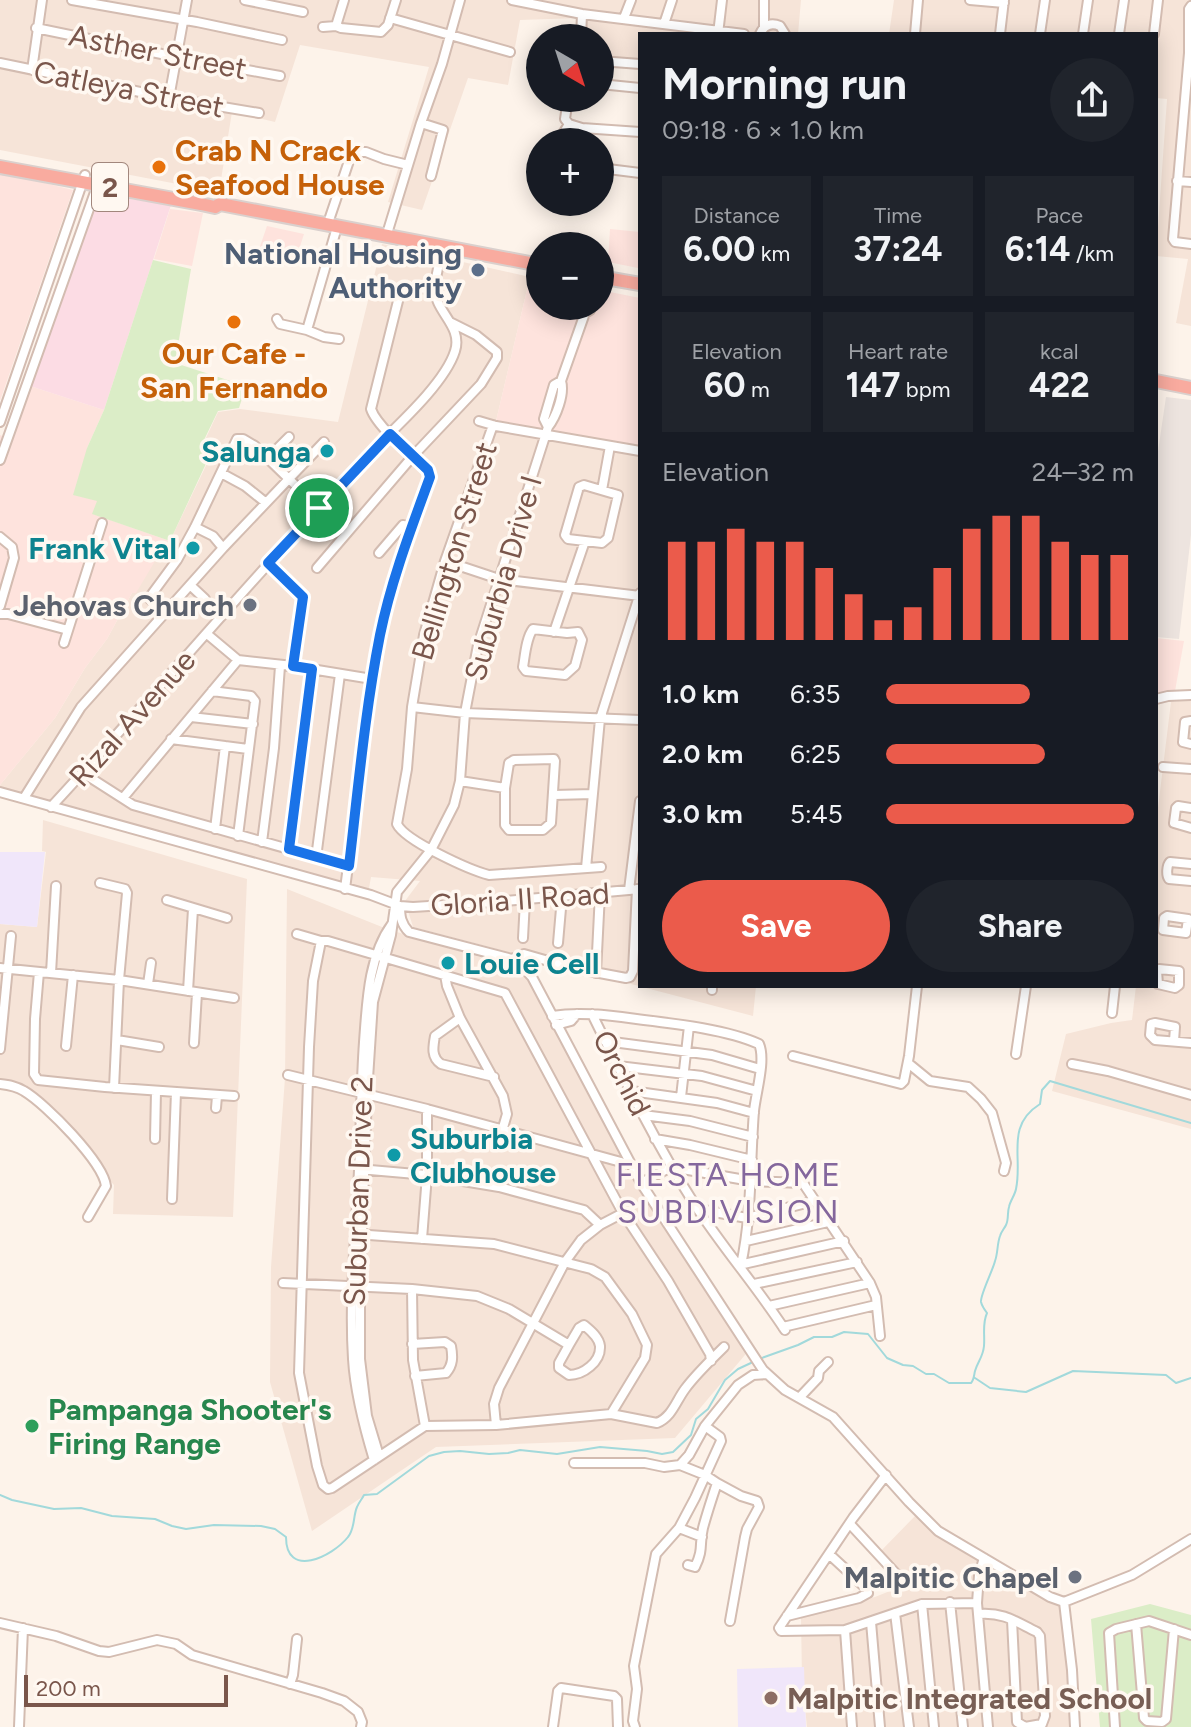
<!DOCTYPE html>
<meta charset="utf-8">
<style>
body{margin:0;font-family:Figtree,sans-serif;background:#20242c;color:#f1f3f6;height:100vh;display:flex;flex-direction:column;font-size:30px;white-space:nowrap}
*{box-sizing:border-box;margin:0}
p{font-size:26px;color:#9ea1a6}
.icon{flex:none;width:44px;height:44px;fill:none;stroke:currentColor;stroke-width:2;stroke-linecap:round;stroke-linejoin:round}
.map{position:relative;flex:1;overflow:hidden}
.side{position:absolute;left:638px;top:32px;width:520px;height:956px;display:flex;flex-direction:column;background:#171b24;border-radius:0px;box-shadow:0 4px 20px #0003}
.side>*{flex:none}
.needle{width:52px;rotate:141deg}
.tools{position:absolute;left:526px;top:24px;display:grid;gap:16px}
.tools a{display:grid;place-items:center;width:88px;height:88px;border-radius:50%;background:#171b24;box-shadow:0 4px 20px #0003;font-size:40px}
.scale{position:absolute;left:24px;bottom:20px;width:204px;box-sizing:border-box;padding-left:8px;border:4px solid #7a564b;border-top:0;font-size:22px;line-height:28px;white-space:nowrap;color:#7a564b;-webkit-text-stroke:6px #fff8f1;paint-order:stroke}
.pin{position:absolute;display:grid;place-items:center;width:68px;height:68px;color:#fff;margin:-34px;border:4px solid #fff;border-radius:50%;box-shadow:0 2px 8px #0007}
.round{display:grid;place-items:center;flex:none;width:84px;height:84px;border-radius:42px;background:#20242c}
.head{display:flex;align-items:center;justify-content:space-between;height:136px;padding:0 24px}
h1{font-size:44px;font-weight:700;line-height:60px}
.figures{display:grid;grid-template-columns:repeat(3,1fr);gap:12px;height:136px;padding:8px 24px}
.figures div{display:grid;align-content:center;border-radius:0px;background:#20242c;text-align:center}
.figures b{font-size:34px;font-weight:700}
.figures small{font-size:22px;font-weight:400}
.figures p{font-size:22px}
.chart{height:224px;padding:16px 24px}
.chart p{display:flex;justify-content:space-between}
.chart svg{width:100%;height:144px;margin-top:8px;stroke:#eb5b4b;stroke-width:6}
.primary-button{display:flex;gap:16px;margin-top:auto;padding:16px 24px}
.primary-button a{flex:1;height:92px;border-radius:48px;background:#eb5b4b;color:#fff;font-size:32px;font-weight:700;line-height:92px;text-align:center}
.primary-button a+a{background:#20242c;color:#f1f3f6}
ul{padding:0 24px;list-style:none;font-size:26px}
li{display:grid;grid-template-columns:128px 96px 1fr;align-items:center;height:60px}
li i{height:20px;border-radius:10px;background:#eb5b4b}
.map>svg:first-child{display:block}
.residential{fill:#f6e4d8}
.commercial{fill:#fee3dd}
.industrial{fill:#ede4df}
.education{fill:#f0e6fa}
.medical{fill:#fcdce4}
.green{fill:#dbedc7}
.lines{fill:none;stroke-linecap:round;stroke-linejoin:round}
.stream{stroke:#a2d9db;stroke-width:2}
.minor-casing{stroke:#d3bcb1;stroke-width:12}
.highway-casing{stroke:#dad0cd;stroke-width:16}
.minor{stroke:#fff;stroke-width:8}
.highway{stroke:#f9ab9f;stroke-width:12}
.route-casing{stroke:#fff;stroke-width:16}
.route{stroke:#1a73e8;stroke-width:10}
.food-dot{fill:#e8710a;stroke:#fff8f1;stroke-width:3}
.service-dot{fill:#5c6f8a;stroke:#fff8f1;stroke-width:3}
.culture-dot{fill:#0f9aa8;stroke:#fff8f1;stroke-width:3}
.worship-dot{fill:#6b7280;stroke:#fff8f1;stroke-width:3}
.leisure-dot{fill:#2e9e5b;stroke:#fff8f1;stroke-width:3}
.education-dot{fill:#8d6e63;stroke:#fff8f1;stroke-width:3}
.labels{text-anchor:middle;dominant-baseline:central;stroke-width:7;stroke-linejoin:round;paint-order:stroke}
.shield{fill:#fff8f1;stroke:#a2877d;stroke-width:2}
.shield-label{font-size:28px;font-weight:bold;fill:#7a564b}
.street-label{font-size:30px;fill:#7a564b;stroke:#fff8f1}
.food-label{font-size:30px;font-weight:bold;fill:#c56008;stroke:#fff8f1;text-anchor:start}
.service-label{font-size:30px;font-weight:bold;fill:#4e5e75;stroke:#fff8f1;text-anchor:end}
.culture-label{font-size:30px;font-weight:bold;fill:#0d838f;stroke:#fff8f1;text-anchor:end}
.worship-label{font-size:30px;font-weight:bold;fill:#5b616d;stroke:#fff8f1;text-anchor:end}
.leisure-label{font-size:30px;font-weight:bold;fill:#27864d;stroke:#fff8f1;text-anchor:start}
.education-label{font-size:30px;font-weight:bold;fill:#785e54;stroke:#fff8f1;text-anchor:start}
.neighbourhood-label{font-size:32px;letter-spacing:2px;fill:#84679d;stroke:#fff8f1}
</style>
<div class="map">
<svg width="1191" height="1727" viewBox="0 0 1191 1727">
<rect width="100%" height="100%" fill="#fdf3ea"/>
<path class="residential" d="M0,0H801L798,34H640V63L600,57V38H579L578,18L520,20L508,85L468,78L422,210L388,202L429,67L300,45L275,122L232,112L219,192L0,150Z
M894,0H1191V326L1176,323L1188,259L1156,256L1167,99L1156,98V34H889Z
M382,244L530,277L496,421L640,446V986H756L753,1016L413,927L405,901L420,881L371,877L367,899L44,804L0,787V785L55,718L85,668L107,639L132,593L167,541H170L211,455L204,451L205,440L218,412L240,409L338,422Z
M1191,700V1129L1052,1091L1066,1034L1111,1023L1132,1020L1136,986H1156V824L1171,702Z
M43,820L247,879L233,1217L113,1214L114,1185L22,1088L0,1085V924L37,927L46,852L42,851Z
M287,889L387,929L522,970L641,1189L750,1349L675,1438L436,1447L312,1531L270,1382L271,1267L285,1078Z
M916,1515L973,1555L1069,1607L1079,1727H807L802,1678L801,1618L875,1597L900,1587L877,1555Z"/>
<path class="commercial" d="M0,172L73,190L0,401Z
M170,209L203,213L192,266L154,259Z
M267,226L304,234L293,268L256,258Z
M610,229L640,232L638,268L608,262Z
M530,277L540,278V306H600V290L640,298V446L496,421Z
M30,386L104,410L87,448L98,501L93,514L170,541H167L136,593H132L107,639L85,668L55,718L0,785V435L11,440Z
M1156,638L1184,641L1175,691L1156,697Z"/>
<path class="industrial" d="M1166,397L1191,400V535L1179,639L1156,637V465Z"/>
<path class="education" d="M0,852H45L37,927L0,924Z
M804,1667L806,1727H738L737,1669Z"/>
<path class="medical" d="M97,194L171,205L104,410L30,386Z"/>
<path class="green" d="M153,260L191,269L175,363L246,386L239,408L218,411L204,440L203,451L210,455L170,541L92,514L97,501L73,495L87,448L104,410Z
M1150,1604L1191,1615V1727H1100L1091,1619Z"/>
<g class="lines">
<path class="stream" d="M759,1359L798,1345L814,1337H832L844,1332L868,1334L887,1358L903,1365L913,1366L926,1374H934L949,1383H971C974,1380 974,1375 975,1371C978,1361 983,1357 984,1346C985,1334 982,1324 987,1313C984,1309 982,1306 981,1302C980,1295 993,1270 995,1261C998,1253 997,1244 1000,1236C1001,1232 1004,1229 1006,1225C1009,1219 1007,1213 1009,1207C1010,1201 1015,1195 1016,1189C1023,1157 1005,1126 1040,1104L1042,1090L1050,1081L1191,1123
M975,1378L990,1388L1026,1392L1073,1371L1166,1375L1176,1383L1191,1378
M0,1495L12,1500L54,1509L81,1508L112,1516L155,1519L172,1526L186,1529L214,1525L261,1526L275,1529L286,1537C286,1579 332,1557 348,1537C355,1529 353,1516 357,1507C359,1502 362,1499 364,1495L377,1494L429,1456L444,1452L460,1451L489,1454L508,1453L520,1450L557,1454L600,1447L647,1451L662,1454L673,1452L691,1435L696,1419L708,1409L725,1380L738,1369L753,1362"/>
<g class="minor-casing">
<path id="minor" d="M72,0L197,22L282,40
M245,0L303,12
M344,0L336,26L341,28L381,32L388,25L396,0
M512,0L582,14L744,34
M764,0V27
M970,0L1004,3
M1191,6L1189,9V53L1173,239L1175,242L1191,244
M390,18L510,52
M624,18L631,0
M664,24L672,0
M323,27L336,26
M36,28L176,57L280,76
M718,34L722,0
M760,34C764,25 771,22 780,26L785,34
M915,34L918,0
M1000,34L1004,0
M1040,34L1045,0
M1083,34L1088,0
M1119,34L1124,0
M1154,34L1158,0
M581,38L582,14
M600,61L640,64
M0,63L169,98L259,113
M32,70L42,0
M540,78V81
M600,84L640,88
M169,98L187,0
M568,98L565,119L569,124L582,128L640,132
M421,123L443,130L431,176
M561,137L569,124
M600,168L640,173
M1177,181L1191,182
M327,226L351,155L356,152H366L384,159L408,165
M386,237L421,123L442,64L460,0
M277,319L280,324L307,330L337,227
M307,330L324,337L339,339
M479,421L496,426L640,451
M0,422L85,175
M493,425L445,561L424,635L412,707L407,769L397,824C405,841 470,870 489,875L601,867
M548,427L544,419L554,385L561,381
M267,459L289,437
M0,460L100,178
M221,473L245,486L265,502
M584,485L618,495L608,538L602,543L568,539L565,535L579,487Z
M602,490L610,446
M195,527L213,536L223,548
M0,537L12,547L14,558L0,606
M379,553L403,525L412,527
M445,561L499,579L640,596
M268,563L303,597L293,666
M317,568L413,456L481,384L497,358V352L476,335L452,323
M190,585L205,599
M165,613L149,598L177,560L195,527L237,439H243L255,446L319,508
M0,614H8L68,630
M533,629L567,633L578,632L582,640L575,666L565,675L526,671L523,667C525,656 526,638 533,629Z
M554,632L585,541
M207,634L238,660L293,666L372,679
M64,643L102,523
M212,691L251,696L255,701L238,836
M1156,699L1168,696L1191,695
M412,707L465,713L640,720
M191,717L253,724
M1191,721L1185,722L1183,742L1191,744
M171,739L248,749
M514,760L554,759L555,761L551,823L543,830H509L505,825V788L509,763Z
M1163,767L1191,769
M83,773L133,805L349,866
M460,781L505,788
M0,792L371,895L400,906L413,907L493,902L640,889
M554,795L593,794
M24,798L81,707L223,548L324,442
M123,798L238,660
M51,807C141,710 226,608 316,512C335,491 354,470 374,449C398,425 445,383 455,351C463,326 435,312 435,289C435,276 440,261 443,248
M1191,808L1178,806L1176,808L1174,823L1191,828
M215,829L225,746
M262,842L274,748L280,666
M289,849L312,669
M316,858L340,674
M1191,864L1170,862C1167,865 1166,875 1169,879L1191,881
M586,868L600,719L640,593
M100,883L125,889L127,893L119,980L114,1088
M345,889L372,679L380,634L390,595L430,477L428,470C413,456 377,427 371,409L400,293C409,284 423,289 435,290
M629,890L640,801
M167,900L227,918
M400,906C400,916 401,924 409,932L512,959L519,963L532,977L641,1183L763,1370L785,1390L833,1417L909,1502L938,1531L1050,1597L1064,1602
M1167,916L1188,919L1186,933L1163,930L1164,918Z
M297,934L321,941
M523,938L525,900
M558,943L562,897
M512,959L524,954L573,968L626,978L630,977L633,971L637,889
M0,968L119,980L234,998
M1159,969L1179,971V985L1175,988L1158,984L1157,971Z
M39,972L35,1019L34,1074L38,1080L105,1087L234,1096
M51,973L56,886
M596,973L600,893
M445,975L447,986L460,1018L503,1096L507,1114L502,1131
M148,984L151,963
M712,990V986
M188,991L193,909
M1112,1013L1115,986
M592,1014C624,1079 656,1144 695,1205C723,1248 757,1287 785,1330
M552,1016C583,1011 613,1016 644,1020C678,1024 728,1030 759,1044C766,1060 756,1092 754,1111C750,1162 752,1214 741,1265
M460,1018L435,1036C433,1047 431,1057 441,1064L494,1077
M556,1025L571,1021L577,1014
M117,1040L159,1047
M605,1041L712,1055L760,1069
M1174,1041L1175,1027L1155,1023L1151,1024L1150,1035L1155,1040L1191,1043
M194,1043L197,993
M66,1046L73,975
M0,1049L11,936
M1016,1054L1026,986
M793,1056L901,1084L904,1081L909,1056L917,986
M908,1063L930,1081L968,1087L981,1099L992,1113L1006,1163L1004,1171
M1072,1064L1108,1071L1191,1095
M618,1066L702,1076L757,1091
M288,1075L427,1109L621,1162
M0,1084C9,1085 16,1086 24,1091C46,1104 103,1162 106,1186L88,1217
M631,1091L717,1103L754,1113
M681,1097L689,1026
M216,1108L217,1096
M643,1115L690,1121L753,1137
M155,1139L156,1091
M655,1139L690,1145L752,1160
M359,1169L427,1175L499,1187L584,1210L600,1225
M641,1183L671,1167L751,1181L803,1183L870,1283L876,1297L880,1336
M172,1199L176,1092
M698,1209L747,1218L814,1201
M355,1234L494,1244L591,1269L605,1277L632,1314L647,1345L645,1358L611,1414L496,1425L425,1426L332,1488L328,1489L323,1485L317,1466L299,1373L309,1047L313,981L321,941H328L505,993L623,1213L668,1281L710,1354L711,1361
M422,1239L427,1175V1109
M746,1241L828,1222
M739,1265L844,1241
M283,1283L412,1289L477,1296L509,1309L569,1345L579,1328L584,1325C590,1330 599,1337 600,1346C601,1362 583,1375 569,1375L559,1368V1363L569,1345
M754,1284L857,1262
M412,1289L413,1360L425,1426
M769,1306L870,1283
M783,1327L876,1305
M412,1344L445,1342L451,1346C453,1357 453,1365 446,1373L415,1376
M800,1397L818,1378L819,1371L828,1362
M611,1414L657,1423C672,1417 676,1401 685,1389C696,1374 711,1360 724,1347
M496,1425L494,1404L499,1388L565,1262L581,1240L600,1225L623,1213
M379,1456L367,1416L360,1359V1285L367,1094L373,1002L391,935L397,892L431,850L454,805L460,781L465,713L478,645L548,427C556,417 565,394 561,381L585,313L590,310L592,306
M374,1460C364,1427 355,1393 353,1359C349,1296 356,1232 359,1170C361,1127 361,1084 364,1042C367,1003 368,957 392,924
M574,1463H645L664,1467L680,1465L689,1455L705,1426
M680,1465L705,1475L717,1483C712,1498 707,1513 703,1528C699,1544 704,1549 695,1567L688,1565
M886,1475L853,1518L779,1628L781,1631L845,1630L922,1604L977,1603
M717,1483L741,1496L757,1501L759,1507L747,1529L745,1537L730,1621
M850,1524L900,1578
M702,1537L679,1528L695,1498L721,1441L720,1437L705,1426L738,1385L753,1375L767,1374
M984,1558L979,1575L977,1603L988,1727
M950,1602L963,1727
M1064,1602L1132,1575L1191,1539
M1064,1602L1072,1670L1075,1727
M922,1604L934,1727
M895,1613L909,1727
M979,1614C1004,1612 1016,1622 1037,1632L1040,1636L1045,1716L1042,1724L1025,1727L1017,1722L1012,1620
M787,1616L859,1598L868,1593L867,1589L829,1554
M871,1622L880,1727
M0,1623L56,1636L99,1651L109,1652L157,1640L176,1644L192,1655L322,1693L344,1701L358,1712L362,1722L361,1727
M1136,1624L1144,1718L1147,1721L1162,1722L1166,1719L1174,1629
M845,1630L852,1727
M290,1684L293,1675L297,1639
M19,1727L23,1628
M553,1727L558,1691L561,1688L614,1696L617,1699L618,1727
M635,1727L633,1721L637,1689L634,1666L656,1554L679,1528
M1115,1727L1109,1633L1116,1629L1149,1621L1191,1635"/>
</g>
<g class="highway-casing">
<path id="highway" d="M0,167L201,204L215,207L220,204L540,265
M600,277L640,284
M1156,381L1191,388"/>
</g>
<use href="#minor" class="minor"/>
<use href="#highway" class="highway"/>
</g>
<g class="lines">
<g class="route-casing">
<path id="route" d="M390,434L428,470L430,477C411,529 391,581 380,635C365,711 358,790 349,866L289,849L312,669L293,666L303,597L268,563Z"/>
</g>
<use href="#route" class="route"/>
</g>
<g class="food-dot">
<circle cx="159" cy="167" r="8"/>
<circle cx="234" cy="322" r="8"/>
</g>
<circle class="service-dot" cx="478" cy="270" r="8"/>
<g class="culture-dot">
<circle cx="327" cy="451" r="8"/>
<circle cx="193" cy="548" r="8"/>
<circle cx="448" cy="963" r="8"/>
<circle cx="394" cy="1155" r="8"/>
</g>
<g class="worship-dot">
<circle cx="250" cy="605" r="8"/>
<circle cx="1075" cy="1577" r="8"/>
</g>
<circle class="leisure-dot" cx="32" cy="1426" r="8"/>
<circle class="education-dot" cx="771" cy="1698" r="8"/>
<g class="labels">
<rect class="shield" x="92" y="163" width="36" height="48" rx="6"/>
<g class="shield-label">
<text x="110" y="187">2</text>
</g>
<g class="street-label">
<text transform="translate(158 52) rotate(11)">Asther Street</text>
<text transform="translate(129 89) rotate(11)">Catleya Street</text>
<text transform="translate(454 551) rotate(-73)">Bellington Street</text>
<text transform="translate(503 578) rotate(-74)">Suburbia Drive I</text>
<text transform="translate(132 718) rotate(-48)">Rizal Avenue</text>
<text transform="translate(520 899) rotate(-4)">Gloria II Road</text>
<text transform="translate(622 1073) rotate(63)">Orchid</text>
<text transform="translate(358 1191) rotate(-88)">Suburban Drive 2</text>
</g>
<g class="food-label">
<text x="175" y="150">Crab N Crack<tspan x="175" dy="34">Seafood House</tspan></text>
<text x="234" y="353" text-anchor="middle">Our Cafe -<tspan x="234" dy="34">San Fernando</tspan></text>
</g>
<g class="service-label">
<text x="462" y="253">National Housing<tspan x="462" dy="34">Authority</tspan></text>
</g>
<g class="culture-label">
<text x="311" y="451">Salunga</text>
<text x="177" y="548">Frank Vital</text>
<text x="464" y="963" text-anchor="start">Louie Cell</text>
<text x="410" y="1138" text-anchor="start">Suburbia<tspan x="410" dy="34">Clubhouse</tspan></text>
</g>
<g class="worship-label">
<text x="234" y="605">Jehovas Church</text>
<text x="1059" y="1577">Malpitic Chapel</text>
</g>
<g class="leisure-label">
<text x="48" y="1409">Pampanga Shooter's<tspan x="48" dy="34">Firing Range</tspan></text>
</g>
<g class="education-label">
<text x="787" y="1698">Malpitic Integrated School</text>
</g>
<g class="neighbourhood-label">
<text x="729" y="1175">FIESTA HOME<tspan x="729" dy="37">SUBDIVISION</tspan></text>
</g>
</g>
</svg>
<div class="tools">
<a><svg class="needle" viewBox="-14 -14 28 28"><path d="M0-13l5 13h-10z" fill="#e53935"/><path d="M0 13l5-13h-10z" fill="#9ea1a6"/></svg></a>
<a>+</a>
<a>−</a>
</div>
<div class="scale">200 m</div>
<div class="pin" style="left:319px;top:508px;background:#1e9e55"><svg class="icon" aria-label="arrive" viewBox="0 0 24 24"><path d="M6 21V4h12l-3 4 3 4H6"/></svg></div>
<section class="side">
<div class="head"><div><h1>Morning run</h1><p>09:18 · 6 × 1.0 km</p></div><a class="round"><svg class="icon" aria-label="share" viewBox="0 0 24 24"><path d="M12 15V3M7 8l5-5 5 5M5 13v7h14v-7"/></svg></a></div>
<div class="figures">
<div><p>Distance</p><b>6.00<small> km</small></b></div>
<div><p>Time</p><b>37:24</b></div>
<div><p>Pace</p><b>6:14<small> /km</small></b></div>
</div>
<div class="figures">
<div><p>Elevation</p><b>60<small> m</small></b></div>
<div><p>Heart rate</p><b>147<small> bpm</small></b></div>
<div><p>kcal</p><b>422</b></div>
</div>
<div class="chart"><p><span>Elevation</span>24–32 m</p>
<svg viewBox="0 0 160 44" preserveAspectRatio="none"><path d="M5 44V14M15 44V14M25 44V10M35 44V14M45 44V14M55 44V22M65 44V30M75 44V38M85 44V34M95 44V22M105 44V10M115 44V6M125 44V6M135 44V14M145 44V18M155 44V18"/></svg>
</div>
<ul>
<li><b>1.0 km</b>6:35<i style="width:58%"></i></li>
<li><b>2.0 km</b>6:25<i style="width:64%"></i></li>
<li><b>3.0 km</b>5:45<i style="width:100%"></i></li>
</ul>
<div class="primary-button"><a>Save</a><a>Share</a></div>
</section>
</div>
